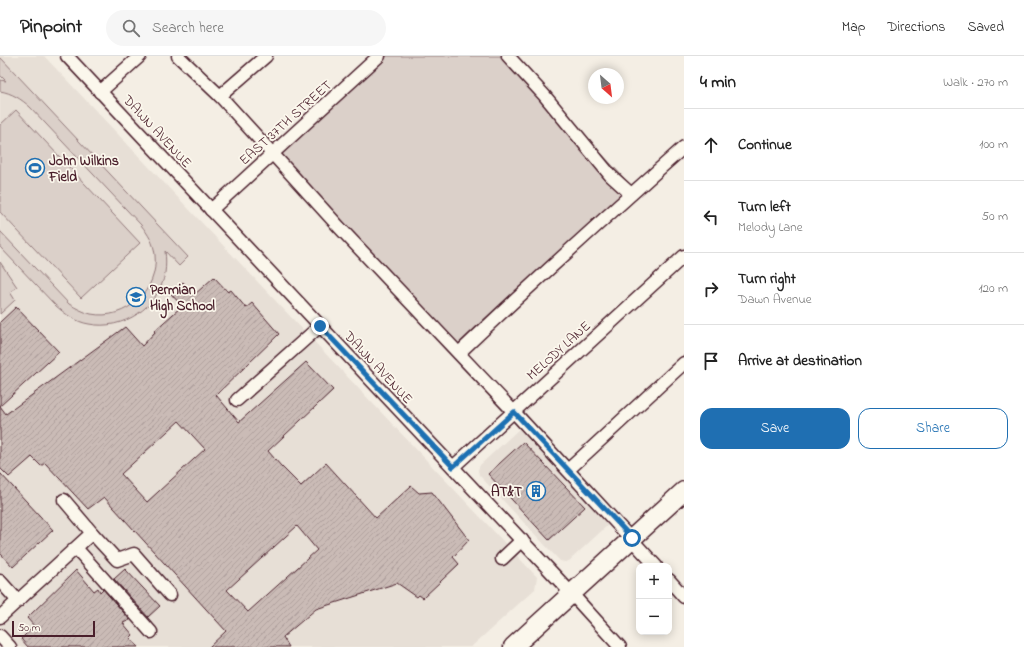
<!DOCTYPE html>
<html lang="en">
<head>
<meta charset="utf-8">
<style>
  body { margin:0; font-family:"Indie Flower",sans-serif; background:#f6f6f6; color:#222 }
  .controls { position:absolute; right:12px; bottom:12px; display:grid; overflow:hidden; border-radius:8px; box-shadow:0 2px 10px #0003 }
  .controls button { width:36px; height:36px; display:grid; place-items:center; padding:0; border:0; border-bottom:1px solid #e0e0e0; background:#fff; color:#222; font:20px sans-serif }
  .compass { position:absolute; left:588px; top:12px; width:36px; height:36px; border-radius:50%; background:#fff; box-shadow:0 2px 10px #0003; rotate:152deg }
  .scale { position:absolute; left:12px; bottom:10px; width:83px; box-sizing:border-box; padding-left:4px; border:2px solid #4a1f2b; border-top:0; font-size:11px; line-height:14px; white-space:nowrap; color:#4a1f2b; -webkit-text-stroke:3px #fbf7ec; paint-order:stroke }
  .stop { position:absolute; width:12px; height:12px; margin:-9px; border:3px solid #1f6fb2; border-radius:50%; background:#fff }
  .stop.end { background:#1f6fb2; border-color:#fff; box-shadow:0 1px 4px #0008 }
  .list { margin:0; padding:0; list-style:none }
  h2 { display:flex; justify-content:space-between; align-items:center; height:52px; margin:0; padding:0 16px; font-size:17px }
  h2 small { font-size:13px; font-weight:400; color:#767676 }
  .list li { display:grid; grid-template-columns:26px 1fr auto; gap:12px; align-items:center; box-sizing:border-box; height:72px; padding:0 16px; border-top:1px solid #e0e0e0 }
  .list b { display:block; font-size:15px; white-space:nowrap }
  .list p { margin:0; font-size:13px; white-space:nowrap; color:#767676 }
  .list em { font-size:13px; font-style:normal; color:#767676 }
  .actions { display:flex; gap:8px; padding:12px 16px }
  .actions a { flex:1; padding:9px 0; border:1px solid #1f6fb2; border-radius:12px; text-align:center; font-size:14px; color:#1f6fb2 }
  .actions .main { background:#1f6fb2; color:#fff }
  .icon { flex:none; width:22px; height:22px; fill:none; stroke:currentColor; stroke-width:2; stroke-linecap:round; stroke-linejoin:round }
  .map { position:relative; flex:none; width:684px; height:591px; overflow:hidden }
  header { display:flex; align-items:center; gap:24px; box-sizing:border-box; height:56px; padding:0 20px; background:#fff; border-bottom:1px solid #e0e0e0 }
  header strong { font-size:19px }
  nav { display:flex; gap:22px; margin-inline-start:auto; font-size:14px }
  .search { width:280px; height:36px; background:#f6f6f6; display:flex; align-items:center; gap:10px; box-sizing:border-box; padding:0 14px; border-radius:22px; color:#767676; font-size:15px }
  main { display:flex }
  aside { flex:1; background:#fff }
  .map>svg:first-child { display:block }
  .built { fill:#e7dfd6 }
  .grass { fill:#dbd0c9; stroke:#92787a }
  .building { fill:url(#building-hatch); stroke:#4a1f2b; fill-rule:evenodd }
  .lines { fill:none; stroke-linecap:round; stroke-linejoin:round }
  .minor-casing { stroke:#4a1f2b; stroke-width:15 }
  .highway-casing { stroke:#4a1f2b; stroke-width:21 }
  .minor { stroke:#fbf7ec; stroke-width:12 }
  .highway { stroke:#fbf7ec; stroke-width:18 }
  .route { stroke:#1f6fb2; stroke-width:5 }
  .labels { text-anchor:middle; stroke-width:3.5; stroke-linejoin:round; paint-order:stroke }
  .street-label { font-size:14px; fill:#4a1f2b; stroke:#fbf7ec }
  .poi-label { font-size:14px; font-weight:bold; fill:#4a1f2b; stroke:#fbf7ec; text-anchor:start }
</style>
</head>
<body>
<header>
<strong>Pinpoint</strong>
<div class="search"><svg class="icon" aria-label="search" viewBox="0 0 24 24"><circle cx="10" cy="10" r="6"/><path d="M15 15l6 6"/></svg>Search here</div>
<nav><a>Map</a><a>Directions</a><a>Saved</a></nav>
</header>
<main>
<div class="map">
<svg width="684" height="591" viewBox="0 0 684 591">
  <defs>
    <pattern id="building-hatch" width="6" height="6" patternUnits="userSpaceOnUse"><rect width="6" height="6" fill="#cabbb6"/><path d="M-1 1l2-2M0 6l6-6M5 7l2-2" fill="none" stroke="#afa09d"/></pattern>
  </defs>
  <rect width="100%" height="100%" fill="#f4eee4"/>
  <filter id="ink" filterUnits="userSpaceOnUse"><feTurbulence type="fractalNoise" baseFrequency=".025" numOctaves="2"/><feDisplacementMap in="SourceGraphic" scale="8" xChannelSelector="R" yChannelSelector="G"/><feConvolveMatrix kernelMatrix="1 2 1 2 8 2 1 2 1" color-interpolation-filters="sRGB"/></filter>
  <g filter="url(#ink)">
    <!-- built -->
    <g class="built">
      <path d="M0,0H44L537,521L535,533L471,591H0Z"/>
      <path d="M519,373L610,467L569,505L565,506L560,505L479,419L478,414L480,409Z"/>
    </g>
    <!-- grass -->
    <g class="grass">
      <path d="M379,0H511L636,135L456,300L269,101Z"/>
      <path d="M1,2L188,201L179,210L165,195C166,202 166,210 165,217C159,251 123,275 89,268C76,266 65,258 55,249L0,191V175L69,248C76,252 83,256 91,258C126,265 159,234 155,199C154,187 148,178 141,169L30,51C21,43 12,37 0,35V24L6,25L0,19V3Z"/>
      <path d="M16,54L140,187L81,242L0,156V69Z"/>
      <path d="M0,206L17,231L10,236L15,244L0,258Z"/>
    </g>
    <!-- building -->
    <g class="building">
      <path d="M214,221L228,236L231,234L246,252L252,247L279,278L216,339L239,366L306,306L333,334L268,395L281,410L301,430L326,407L376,462L411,430L419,437L432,436L469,484L453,501L459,508L423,542L419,539L417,541L397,527L316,553L283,581L289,591H209L226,575L104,441L88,453L45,407L41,410L32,401L9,421L0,412V350L6,358L125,271L142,290L155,276L154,275L182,250L170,237L183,226L194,239ZM179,365L205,393L147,446L121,418ZM297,470L317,494L248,556L227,534Z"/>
      <path d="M16,251L59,296L0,350V266Z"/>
      <path d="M523,386L585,451L549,484L488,418Z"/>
      <path d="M0,417L53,474L13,511L0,497Z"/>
      <path d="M125,513L160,550L148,561L114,523Z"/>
      <path d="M76,514L94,535L98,532L100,536L103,533L130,564L123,567L133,579L130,582L138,591H28L21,583L34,570L27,562Z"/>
    </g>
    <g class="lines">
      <defs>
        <g id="minor">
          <path d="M67,0L571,537L620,591"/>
          <path d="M178,0L220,40L340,172L514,356L656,510"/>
          <path d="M508,0L544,39L610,119L631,138"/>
          <path d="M100,36L140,0"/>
          <path d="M220,40L266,0"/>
          <path d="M211,154L379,0"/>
          <path d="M459,297C532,227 608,159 684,91"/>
          <path d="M237,344L320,270"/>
          <path d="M453,411L684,200"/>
          <path d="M568,414L684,307"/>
          <path d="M64,444L92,477"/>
          <path d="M76,492L151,576"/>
          <path d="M502,503L522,484"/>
          <path d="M669,524L684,541"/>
          <path d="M0,525L18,545"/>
          <path d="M0,561L92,477L117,504L134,498L170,539"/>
          <path d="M0,580L10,591"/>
        </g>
        <path id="highway" d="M513,591L684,435"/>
      </defs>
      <!-- minor casing -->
      <use href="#minor" class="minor-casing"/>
      <!-- highway casing -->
      <use href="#highway" class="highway-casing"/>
      <!-- minor -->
      <use href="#minor" class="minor"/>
      <!-- highway -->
      <use href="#highway" class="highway"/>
    </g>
  </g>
  <g class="lines" filter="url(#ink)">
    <!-- route -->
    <path class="route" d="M320,270L453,411L514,356L632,482"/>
  </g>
  <!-- icons -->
  <defs>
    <symbol id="stadium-ring" viewBox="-11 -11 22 22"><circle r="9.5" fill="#fbf7ec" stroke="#1f6fb2" stroke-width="1.5"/><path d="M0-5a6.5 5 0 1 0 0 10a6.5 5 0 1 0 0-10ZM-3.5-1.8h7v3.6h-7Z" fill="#1f6fb2"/></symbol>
    <symbol id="school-ring" viewBox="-11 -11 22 22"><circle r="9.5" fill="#fbf7ec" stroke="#1f6fb2" stroke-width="1.5"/><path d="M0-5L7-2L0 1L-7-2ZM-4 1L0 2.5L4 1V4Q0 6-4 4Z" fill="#1f6fb2"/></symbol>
    <symbol id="building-ring" viewBox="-11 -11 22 22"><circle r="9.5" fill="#fbf7ec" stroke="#1f6fb2" stroke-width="1.5"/><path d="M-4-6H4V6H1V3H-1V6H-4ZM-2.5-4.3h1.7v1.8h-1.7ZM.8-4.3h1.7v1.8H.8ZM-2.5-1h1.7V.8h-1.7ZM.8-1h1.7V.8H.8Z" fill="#1f6fb2"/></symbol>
  </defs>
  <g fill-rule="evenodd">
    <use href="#stadium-ring" x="24" y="101" width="22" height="22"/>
    <use href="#school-ring" x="125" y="230" width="22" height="22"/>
    <use href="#building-ring" x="525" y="424" width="22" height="22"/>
  </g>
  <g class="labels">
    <!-- street labels -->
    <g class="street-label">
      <text transform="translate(285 66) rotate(-42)" y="5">EAST 37TH STREET</text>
      <text transform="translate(158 75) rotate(47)" y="5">DAWN AVENUE</text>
      <text transform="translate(558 294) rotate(-42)" y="5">MELODY LANE</text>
      <text transform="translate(379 311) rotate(47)" y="5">DAWN AVENUE</text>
    </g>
    <!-- poi labels -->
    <g class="poi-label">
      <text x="49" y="109">John Wilkins<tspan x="49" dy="16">Field</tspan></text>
      <text x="150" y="238">Permian<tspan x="150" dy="16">High School</tspan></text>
      <text x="522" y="440" text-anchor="end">AT&amp;T</text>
    </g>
  </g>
</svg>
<div class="controls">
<button>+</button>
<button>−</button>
</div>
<svg class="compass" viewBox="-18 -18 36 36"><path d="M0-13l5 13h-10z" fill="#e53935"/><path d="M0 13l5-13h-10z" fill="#767676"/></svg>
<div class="scale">50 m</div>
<div class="stop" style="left:632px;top:482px"></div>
<div class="stop end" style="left:320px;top:270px"></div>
</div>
<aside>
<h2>4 min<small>Walk · 270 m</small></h2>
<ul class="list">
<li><svg class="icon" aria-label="ahead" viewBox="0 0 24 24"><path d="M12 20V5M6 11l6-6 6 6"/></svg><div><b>Continue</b></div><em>100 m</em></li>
<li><svg class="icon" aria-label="left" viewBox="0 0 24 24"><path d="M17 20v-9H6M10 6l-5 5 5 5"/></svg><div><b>Turn left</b><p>Melody Lane</p></div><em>50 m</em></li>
<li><svg class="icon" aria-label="right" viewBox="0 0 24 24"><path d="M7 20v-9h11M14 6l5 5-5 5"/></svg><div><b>Turn right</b><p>Dawn Avenue</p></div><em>120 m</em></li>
<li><svg class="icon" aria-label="arrive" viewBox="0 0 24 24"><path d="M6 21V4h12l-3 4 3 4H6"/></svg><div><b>Arrive at destination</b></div></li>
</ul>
<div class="actions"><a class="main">Save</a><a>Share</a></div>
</aside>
</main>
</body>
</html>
